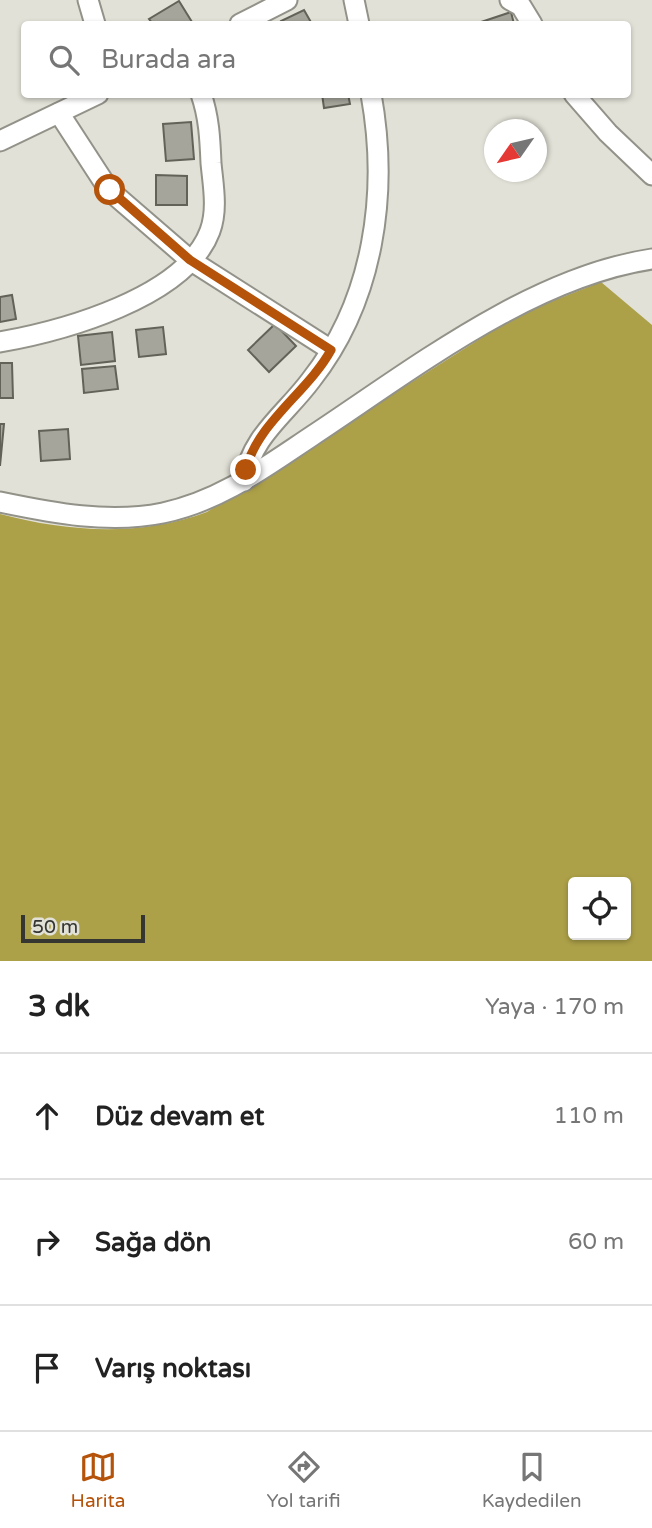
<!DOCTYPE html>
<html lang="tr">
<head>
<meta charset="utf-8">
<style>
  body { margin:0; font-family:"Varela Round",sans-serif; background:#f2f2f2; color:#222 }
  .controls { position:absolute; right:21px; bottom:21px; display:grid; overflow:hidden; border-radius:7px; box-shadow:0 2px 5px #0004 }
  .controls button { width:63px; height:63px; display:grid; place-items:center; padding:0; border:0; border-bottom:2px solid #e0e0e0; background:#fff; color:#222; font:35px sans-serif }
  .compass { position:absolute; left:484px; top:119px; width:63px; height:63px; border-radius:50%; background:#fff; box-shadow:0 2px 5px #0004; rotate:236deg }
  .scale { position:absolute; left:21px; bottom:18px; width:124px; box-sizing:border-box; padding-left:7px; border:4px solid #353531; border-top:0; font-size:19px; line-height:24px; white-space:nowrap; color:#353531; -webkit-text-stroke:5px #e2e1d7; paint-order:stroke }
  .stop { position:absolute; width:21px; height:21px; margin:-16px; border:5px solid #b45309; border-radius:50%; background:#fff }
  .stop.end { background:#b45309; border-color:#fff; box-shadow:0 2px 7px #0008 }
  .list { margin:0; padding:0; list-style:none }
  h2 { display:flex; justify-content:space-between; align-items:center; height:91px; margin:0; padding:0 28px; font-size:30px }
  h2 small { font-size:23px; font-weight:400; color:#767676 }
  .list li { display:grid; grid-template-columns:46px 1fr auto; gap:21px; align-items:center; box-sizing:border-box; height:126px; padding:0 28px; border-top:2px solid #e0e0e0 }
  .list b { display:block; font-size:26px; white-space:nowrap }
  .list em { font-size:23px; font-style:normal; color:#767676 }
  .icon { flex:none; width:38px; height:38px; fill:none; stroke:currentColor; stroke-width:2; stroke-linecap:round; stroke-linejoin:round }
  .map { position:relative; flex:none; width:652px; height:961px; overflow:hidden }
  .search { position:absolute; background:#fff; box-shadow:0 2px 5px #0004; left:21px; right:21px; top:21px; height:77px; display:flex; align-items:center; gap:18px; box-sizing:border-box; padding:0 24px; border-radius:7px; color:#767676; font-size:26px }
  .sheet { height:469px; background:#fff }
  nav { display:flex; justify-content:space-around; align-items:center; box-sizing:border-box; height:98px; border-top:2px solid #e0e0e0; background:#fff; font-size:19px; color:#767676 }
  nav a { display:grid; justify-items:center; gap:4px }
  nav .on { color:#b45309 }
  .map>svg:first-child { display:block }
  .forest { fill:#aca048; fill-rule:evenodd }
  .building { fill:#a6a59b; stroke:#636259; stroke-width:2 }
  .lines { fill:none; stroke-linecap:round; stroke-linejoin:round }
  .minor-casing { stroke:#939289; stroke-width:23 }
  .minor { stroke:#fff; stroke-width:19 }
  .route { stroke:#b45309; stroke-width:9 }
</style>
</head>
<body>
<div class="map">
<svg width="652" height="961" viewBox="0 0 652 961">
  <rect width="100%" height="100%" fill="#e2e1d7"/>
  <!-- forest -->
  <path class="forest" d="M601,282L652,325V961H0V514C68,532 140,537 207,512L497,328L550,302ZM573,882H626V935H573Z"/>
  <!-- building -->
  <g class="building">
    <path d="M179,1L192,22L187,24H153L149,19Z"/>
    <path d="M304,10L312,24H282L281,21Z"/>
    <path d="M511,12L514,24H481V22Z"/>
    <path d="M322,94H348L350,104L324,108Z"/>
    <path d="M191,122L194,159L166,161L163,124Z"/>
    <path d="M156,175L187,176V205H156Z"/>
    <path d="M12,295L16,319L0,322V297Z"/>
    <path d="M275,324L296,346L269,372L248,350Z"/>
    <path d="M163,327L166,354L139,357L136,330Z"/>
    <path d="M112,332L115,361L81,365L78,336Z"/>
    <path d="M0,363H12L13,398H0Z"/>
    <path d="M115,366L118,389L84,393L82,369Z"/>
    <path d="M0,424H4L0,466Z"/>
    <path d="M68,429L70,459L41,461L39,431Z"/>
  </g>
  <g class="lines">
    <defs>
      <g id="minor">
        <path d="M88,0L95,24"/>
        <path d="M354,0L359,24"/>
        <path d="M510,0L521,6L532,24"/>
        <path d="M240,24L287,0"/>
        <path d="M574,94L608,133L652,175"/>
        <path d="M59,113L109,190L190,260L331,350"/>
        <path d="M0,141L98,94"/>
        <path d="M0,342C62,331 185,298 210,231C218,209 213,185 211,163C210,139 209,117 201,94"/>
        <path d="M244,481C251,436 285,415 311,380C374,300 389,193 371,94"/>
        <path d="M0,502C53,513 109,524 163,513C220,501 264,468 312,436C412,370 531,277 652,259"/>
      </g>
    </defs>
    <!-- minor casing -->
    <use href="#minor" class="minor-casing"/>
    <!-- minor -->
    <use href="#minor" class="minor"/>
  </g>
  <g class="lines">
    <!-- route -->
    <path class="route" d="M110,190L190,260L331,350C308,392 256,424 246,470"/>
  </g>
</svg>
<div class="controls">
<button><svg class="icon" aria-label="locate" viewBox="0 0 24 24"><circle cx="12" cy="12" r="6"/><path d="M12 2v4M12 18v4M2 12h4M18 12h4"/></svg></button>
</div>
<svg class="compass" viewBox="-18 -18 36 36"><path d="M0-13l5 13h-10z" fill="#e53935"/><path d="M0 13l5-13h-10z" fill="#767676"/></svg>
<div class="scale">50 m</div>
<div class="stop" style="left:110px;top:190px"></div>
<div class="stop end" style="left:246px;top:470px"></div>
<div class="search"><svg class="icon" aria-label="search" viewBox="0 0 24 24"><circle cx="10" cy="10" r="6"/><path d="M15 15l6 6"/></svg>Burada ara</div>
</div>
<section class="sheet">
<h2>3 dk<small>Yaya · 170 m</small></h2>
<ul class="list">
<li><svg class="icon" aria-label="ahead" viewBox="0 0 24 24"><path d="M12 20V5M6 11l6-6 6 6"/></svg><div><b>Düz devam et</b></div><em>110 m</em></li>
<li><svg class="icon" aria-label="right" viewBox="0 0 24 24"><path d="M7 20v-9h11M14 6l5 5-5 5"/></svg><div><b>Sağa dön</b></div><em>60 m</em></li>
<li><svg class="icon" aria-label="arrive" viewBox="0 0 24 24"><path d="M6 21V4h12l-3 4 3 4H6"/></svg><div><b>Varış noktası</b></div></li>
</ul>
</section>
<nav>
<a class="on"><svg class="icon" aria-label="map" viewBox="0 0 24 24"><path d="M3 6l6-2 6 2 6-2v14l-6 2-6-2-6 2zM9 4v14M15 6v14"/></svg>Harita</a>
<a><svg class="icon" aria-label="directions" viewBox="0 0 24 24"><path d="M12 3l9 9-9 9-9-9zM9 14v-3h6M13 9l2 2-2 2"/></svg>Yol tarifi</a>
<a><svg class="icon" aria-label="saved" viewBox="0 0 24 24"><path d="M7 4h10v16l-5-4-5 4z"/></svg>Kaydedilen</a>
</nav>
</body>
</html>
